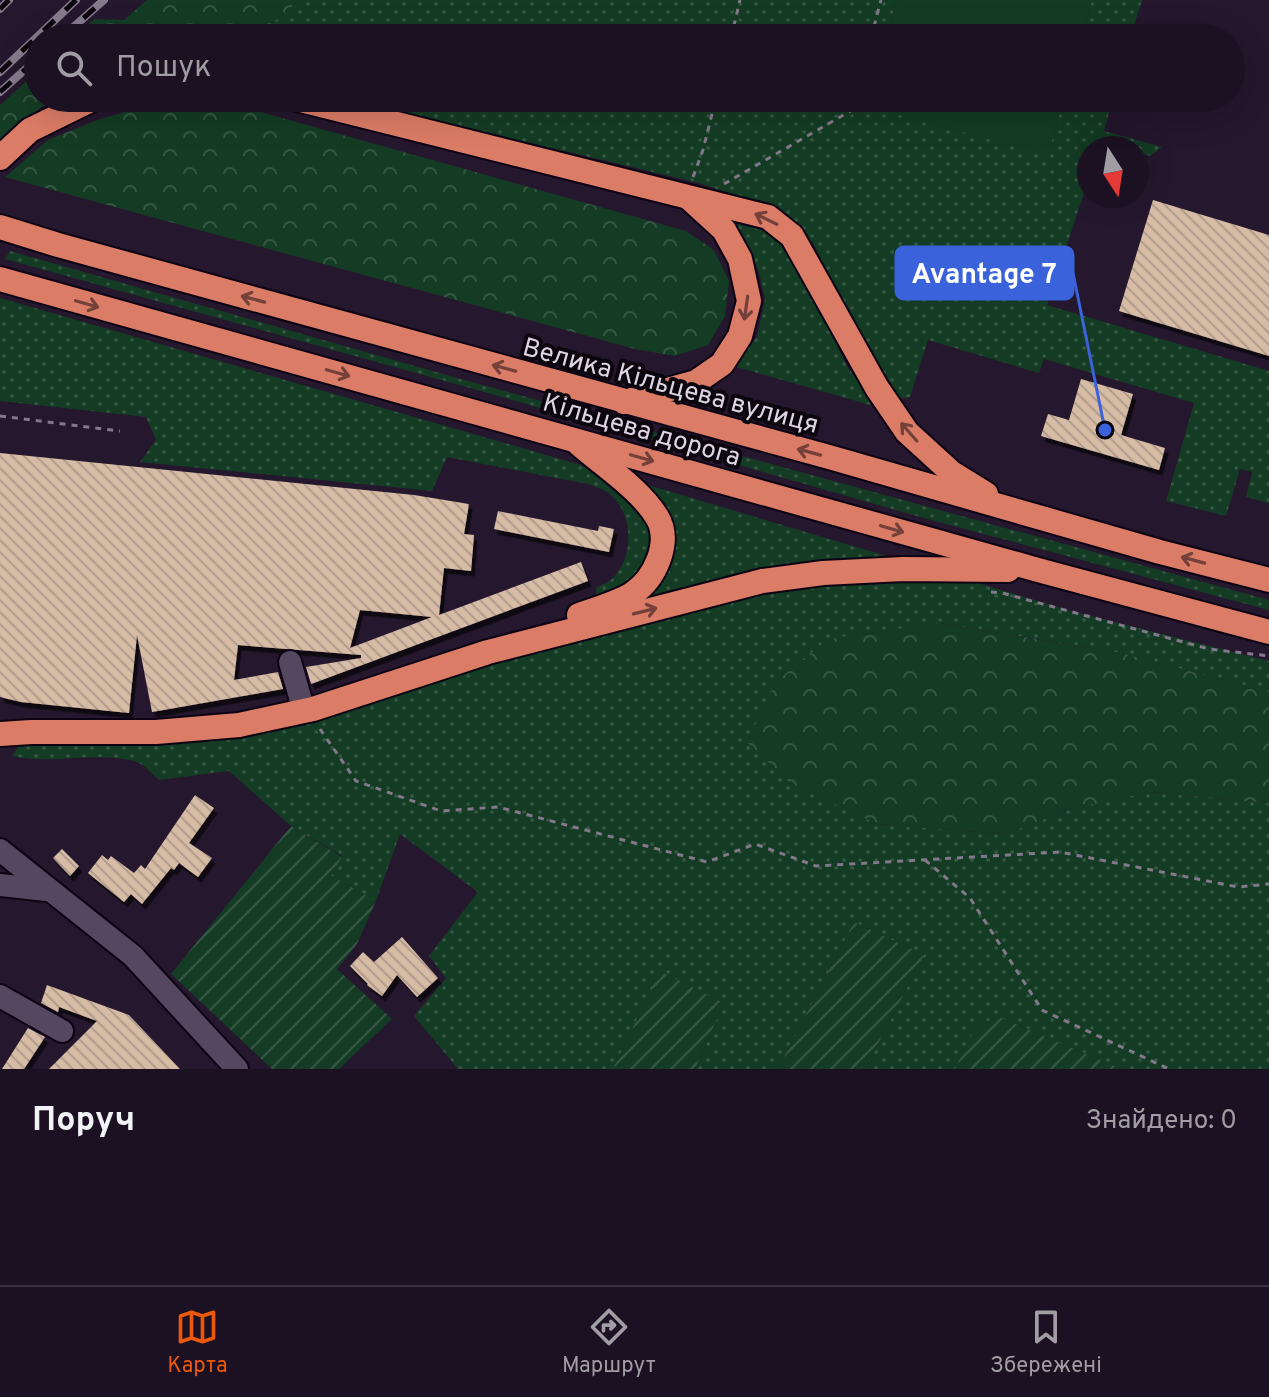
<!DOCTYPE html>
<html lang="uk">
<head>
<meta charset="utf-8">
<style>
  body { margin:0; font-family:Overpass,sans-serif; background:#251a2a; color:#f1f3f6 }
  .compass { position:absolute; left:1077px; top:136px; width:72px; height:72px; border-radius:50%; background:#1c1122; box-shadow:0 8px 32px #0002; rotate:168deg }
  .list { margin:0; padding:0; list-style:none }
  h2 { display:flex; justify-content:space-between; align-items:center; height:104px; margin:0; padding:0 32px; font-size:34px }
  h2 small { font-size:26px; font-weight:400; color:#a09da5 }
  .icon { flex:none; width:44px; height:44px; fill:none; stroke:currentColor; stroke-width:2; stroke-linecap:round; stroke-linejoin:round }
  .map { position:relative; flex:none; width:1269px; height:1069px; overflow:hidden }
  .search { position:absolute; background:#1c1122; box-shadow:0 8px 32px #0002; left:24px; right:24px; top:24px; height:88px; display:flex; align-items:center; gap:20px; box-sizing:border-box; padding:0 28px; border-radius:44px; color:#a09da5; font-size:30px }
  .sheet { height:216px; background:#1c1122 }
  nav { display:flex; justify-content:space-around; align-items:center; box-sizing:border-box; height:112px; border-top:2px solid #3a3140; background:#1c1122; font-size:22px; color:#a09da5 }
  nav a { display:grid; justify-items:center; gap:4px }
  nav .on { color:#ea580c }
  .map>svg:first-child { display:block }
  .grass { fill:url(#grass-dots) }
  .forest { fill:url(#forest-crowns) }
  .park { fill:#143c24 }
  .garden { fill:url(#garden-furrows) }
  .building { fill:url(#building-back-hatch); fill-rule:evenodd; filter:url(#shadow) }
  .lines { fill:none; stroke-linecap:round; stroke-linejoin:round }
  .minor-casing { stroke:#0e0314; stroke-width:26 }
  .highway-casing { stroke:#0e0314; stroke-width:28 }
  .path { stroke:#84788b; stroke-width:3; stroke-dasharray:6 6; stroke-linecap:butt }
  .minor { stroke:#564760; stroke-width:22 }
  .highway { stroke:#db7c66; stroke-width:24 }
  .rail-casing { stroke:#867a8d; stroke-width:8 }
  .rail { stroke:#0b060e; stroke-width:5; stroke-dasharray:15; stroke-linecap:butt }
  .oneway { stroke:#73413a }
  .labels { text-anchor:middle; stroke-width:8; stroke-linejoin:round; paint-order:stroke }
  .street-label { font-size:26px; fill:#ded5e4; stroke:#0b060e }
  .leader { fill:none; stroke:#3a62da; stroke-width:3 }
  .callout-dot { fill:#3a62da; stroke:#0b060e; stroke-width:3 }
  .callout { fill:#3a62da; stroke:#3a62da; stroke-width:3 }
  .callout-label { font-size:28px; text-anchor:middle; font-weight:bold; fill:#fff }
</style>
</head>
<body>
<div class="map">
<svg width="1269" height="1069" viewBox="0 0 1269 1069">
  <defs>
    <pattern id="grass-dots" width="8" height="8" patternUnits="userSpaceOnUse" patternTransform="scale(2)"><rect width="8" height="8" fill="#143c24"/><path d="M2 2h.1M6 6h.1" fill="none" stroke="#365744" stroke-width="1.8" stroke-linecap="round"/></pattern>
    <pattern id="forest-crowns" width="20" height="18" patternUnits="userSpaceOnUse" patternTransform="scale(2)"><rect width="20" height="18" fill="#143c24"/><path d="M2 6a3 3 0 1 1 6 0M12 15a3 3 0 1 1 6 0" fill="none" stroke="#365744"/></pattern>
    <pattern id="garden-furrows" width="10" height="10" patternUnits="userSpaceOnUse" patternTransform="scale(2)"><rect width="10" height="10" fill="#143c24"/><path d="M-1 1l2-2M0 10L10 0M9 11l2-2" fill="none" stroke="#365744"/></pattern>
    <pattern id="building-back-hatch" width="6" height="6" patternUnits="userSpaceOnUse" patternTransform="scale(2)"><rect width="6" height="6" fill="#d7bca5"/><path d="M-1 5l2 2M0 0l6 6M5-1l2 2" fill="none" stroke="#b29d8d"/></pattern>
    <filter id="shadow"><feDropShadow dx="3.5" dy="5.5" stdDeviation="0" flood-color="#0009"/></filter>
  </defs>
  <rect width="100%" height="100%" fill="#25172d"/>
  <!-- grass -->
  <g class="grass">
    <path d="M300,0H897L886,38H254Z"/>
    <path d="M1092,0H1142L1130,38H1081Z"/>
    <path d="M343,98H869L867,105L1048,154L1064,98H1113L1104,131L1162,147L1150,156L1137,152V148H1123L1101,142L1098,148H1089V178L1047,305L1269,371V503L1246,497L1252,472L1240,469L1226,516L1166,501L1194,403L1044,359L1039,373L928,340L910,397L898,399L872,359L813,243L777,209L699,183Z"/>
    <path d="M729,221L768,231L792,257L848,368L881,408L733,366L757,337L765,299L759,272L745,239Z"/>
    <path d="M10,251L457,378L1269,600V610L920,517L481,391L5,259Z"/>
    <path d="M0,298L574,463L1075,612L1269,661V692L1121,653L940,623L828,639L790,783L877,824L1004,834L1076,807L1151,792L1269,803V1069H1122L999,1017L976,1027L955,1069H865L924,955L854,922L778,1069H695L724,1003L660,972L613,1069H458L414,1016L446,978L429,956L478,892L400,834L376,901L330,875L342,856L291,826L229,771L159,780C152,774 143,763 134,761C96,751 51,765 12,756L21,743L246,736L311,721L489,659L596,634V588C601,585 609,582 613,578C636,555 633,509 606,491C601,488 593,486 588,484L447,457L432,491L140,462L156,440L146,417L0,401Z"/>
  </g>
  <!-- forest -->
  <g class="forest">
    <path d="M147,0H300L254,38H74L94,19L124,20Z"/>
    <path d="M38,71V98H62L43,106L0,140V105Z"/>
    <path d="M191,102L257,111L686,231L714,250L729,281L725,316L708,345L675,356L635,349L5,177L48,140L97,120L153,104Z"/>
    <path d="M939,623L1121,653L1269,692V803L1151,792L1070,809L1004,834L877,824L790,783L747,742L776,682L828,639Z"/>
  </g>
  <!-- park -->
  <g class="park">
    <path d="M897,0H1092L1081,38H886Z"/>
    <path d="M869,98H1064L1048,155L866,106Z"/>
  </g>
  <!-- garden -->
  <g class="garden">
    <path d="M291,826L342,857L330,875L376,901L357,944L337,969L392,1019L339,1069H272L171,974Z"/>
    <path d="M854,922L924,955L865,1069H778Z"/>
    <path d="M660,971L724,1003L695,1069H613Z"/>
    <path d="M999,1017L1122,1069H955L976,1026Z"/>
  </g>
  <!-- building -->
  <g class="building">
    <path d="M1153,200L1269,235V356L1119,311Z"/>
    <path d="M1081,379L1133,394L1121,435L1165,448L1159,470L1041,436L1048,414L1069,420Z"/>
    <path d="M0,453L414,495L469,504L464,534L474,535L471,571L444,568L439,615L581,562L588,581L311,684L306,667L361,658V655L238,645L234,680L278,672L283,689L152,712L137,635L129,713L21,702L0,697ZM360,610L432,617L350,648Z"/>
    <path d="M498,511L598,531L599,526L614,529L609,552L494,529Z"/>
    <path d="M195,795L214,808L189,843L212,858L198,877L179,863L174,870L171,868L142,904L131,894L124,902L88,873L102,855L108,860L111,856L134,873L141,865L145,869Z"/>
    <path d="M62,849L79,866L70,876L53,858Z"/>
    <path d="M402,937L438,978L417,997L397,975L382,996L367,985L368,984L350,966L363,952L374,962Z"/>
    <path d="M47,985L129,1015L180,1069H49L97,1021L59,1007L58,1012L41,1003Z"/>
    <path d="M28,1028L45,1037L24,1069H2Z"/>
  </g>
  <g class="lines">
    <defs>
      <g id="minor">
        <path d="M290,662L304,711"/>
        <path d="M0,850L133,956L237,1069"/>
        <path d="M0,885L46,890"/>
        <path d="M0,996L62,1031"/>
      </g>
      <g id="highway">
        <path d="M293,98L768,217L792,236L877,388L907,432L952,473L986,494"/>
        <path d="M0,158L30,130L95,98"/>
        <path d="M0,227L58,245L829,457L1160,552L1269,580"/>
        <path d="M0,279L1038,570L1269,632"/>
        <path d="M624,402L696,382L722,364L740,336L749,301L740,259L724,230L689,198"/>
        <path d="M579,615C596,609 617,603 632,594C655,579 672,542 657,517C640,489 604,466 579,444"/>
        <path d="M0,734L31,732H156L239,725L313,709L488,652L762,581L823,573L903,569L1008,570"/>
      </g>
    </defs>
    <!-- minor casing -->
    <use href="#minor" class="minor-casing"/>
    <!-- highway casing -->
    <use href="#highway" class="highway-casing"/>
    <!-- path -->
    <g class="path">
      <path d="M731,38L740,0"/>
      <path d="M871,38L881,0"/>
      <path d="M693,177L703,150L716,98"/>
      <path d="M724,184L852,110L855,98"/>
      <path d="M0,416L120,431"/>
      <path d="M991,592L1002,593L1209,649L1269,656"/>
      <path d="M320,729L356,781L441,811L498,807L707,862L755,844L816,866L1060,852L1238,887L1269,884"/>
      <path d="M925,860L970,898L1042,1010L1169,1069"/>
    </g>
    <!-- minor -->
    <use href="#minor" class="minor"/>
    <!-- highway -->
    <use href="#highway" class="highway"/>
    <defs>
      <g id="rail">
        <path d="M0,9L9,0"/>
        <path d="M61,38L104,0"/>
        <path d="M0,72L76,0"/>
        <path d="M0,92L38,58"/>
      </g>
    </defs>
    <!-- rail casing -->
    <use href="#rail" class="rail-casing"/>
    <!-- rail -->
    <use href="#rail" class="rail"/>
  </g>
  <!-- one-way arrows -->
  <defs><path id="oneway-shaft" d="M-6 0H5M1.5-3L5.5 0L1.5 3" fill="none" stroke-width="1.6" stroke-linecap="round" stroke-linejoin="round" transform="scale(2)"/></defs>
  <g class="oneway">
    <use href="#oneway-shaft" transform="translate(766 219) rotate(-154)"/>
    <use href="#oneway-shaft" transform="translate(253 299) rotate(-165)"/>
    <use href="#oneway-shaft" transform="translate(87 304) rotate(16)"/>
    <use href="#oneway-shaft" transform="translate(746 308) rotate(98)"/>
    <use href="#oneway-shaft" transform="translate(504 368) rotate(-165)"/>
    <use href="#oneway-shaft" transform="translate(338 373) rotate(16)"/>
    <use href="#oneway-shaft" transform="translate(909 432) rotate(-131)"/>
    <use href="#oneway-shaft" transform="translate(809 452) rotate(-165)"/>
    <use href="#oneway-shaft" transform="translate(642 458) rotate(16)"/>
    <use href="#oneway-shaft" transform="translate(892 529) rotate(16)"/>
    <use href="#oneway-shaft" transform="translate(1193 560) rotate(-165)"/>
    <use href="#oneway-shaft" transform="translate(645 611) rotate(-14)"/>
  </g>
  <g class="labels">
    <!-- street labels -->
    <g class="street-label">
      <text transform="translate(671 385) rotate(15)" y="9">Велика Кільцева вулиця</text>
      <text transform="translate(642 429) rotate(16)" y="9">Кільцева дорога</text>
    </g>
  </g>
  <!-- callouts -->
  <path class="leader" d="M1105 430L1073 273"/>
  <circle class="callout-dot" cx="1105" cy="430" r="8"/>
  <rect class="callout" x="896" y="247" width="177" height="52" rx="8"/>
  <g class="callout-label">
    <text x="984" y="283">Avantage 7</text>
  </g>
</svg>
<svg class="compass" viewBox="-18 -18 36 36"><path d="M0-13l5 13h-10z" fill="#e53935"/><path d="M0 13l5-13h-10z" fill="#a09da5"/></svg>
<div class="search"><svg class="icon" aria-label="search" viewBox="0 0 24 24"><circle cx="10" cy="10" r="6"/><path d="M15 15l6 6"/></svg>Пошук</div>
</div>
<section class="sheet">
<h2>Поруч<small>Знайдено: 0</small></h2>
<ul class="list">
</ul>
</section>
<nav>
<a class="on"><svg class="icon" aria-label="map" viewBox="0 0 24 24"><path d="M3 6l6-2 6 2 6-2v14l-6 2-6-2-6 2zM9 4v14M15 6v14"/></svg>Карта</a>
<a><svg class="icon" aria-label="directions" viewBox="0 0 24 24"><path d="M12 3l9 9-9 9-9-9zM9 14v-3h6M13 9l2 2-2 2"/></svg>Маршрут</a>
<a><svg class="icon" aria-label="saved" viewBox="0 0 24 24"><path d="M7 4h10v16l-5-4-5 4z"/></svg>Збережені</a>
</nav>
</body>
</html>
